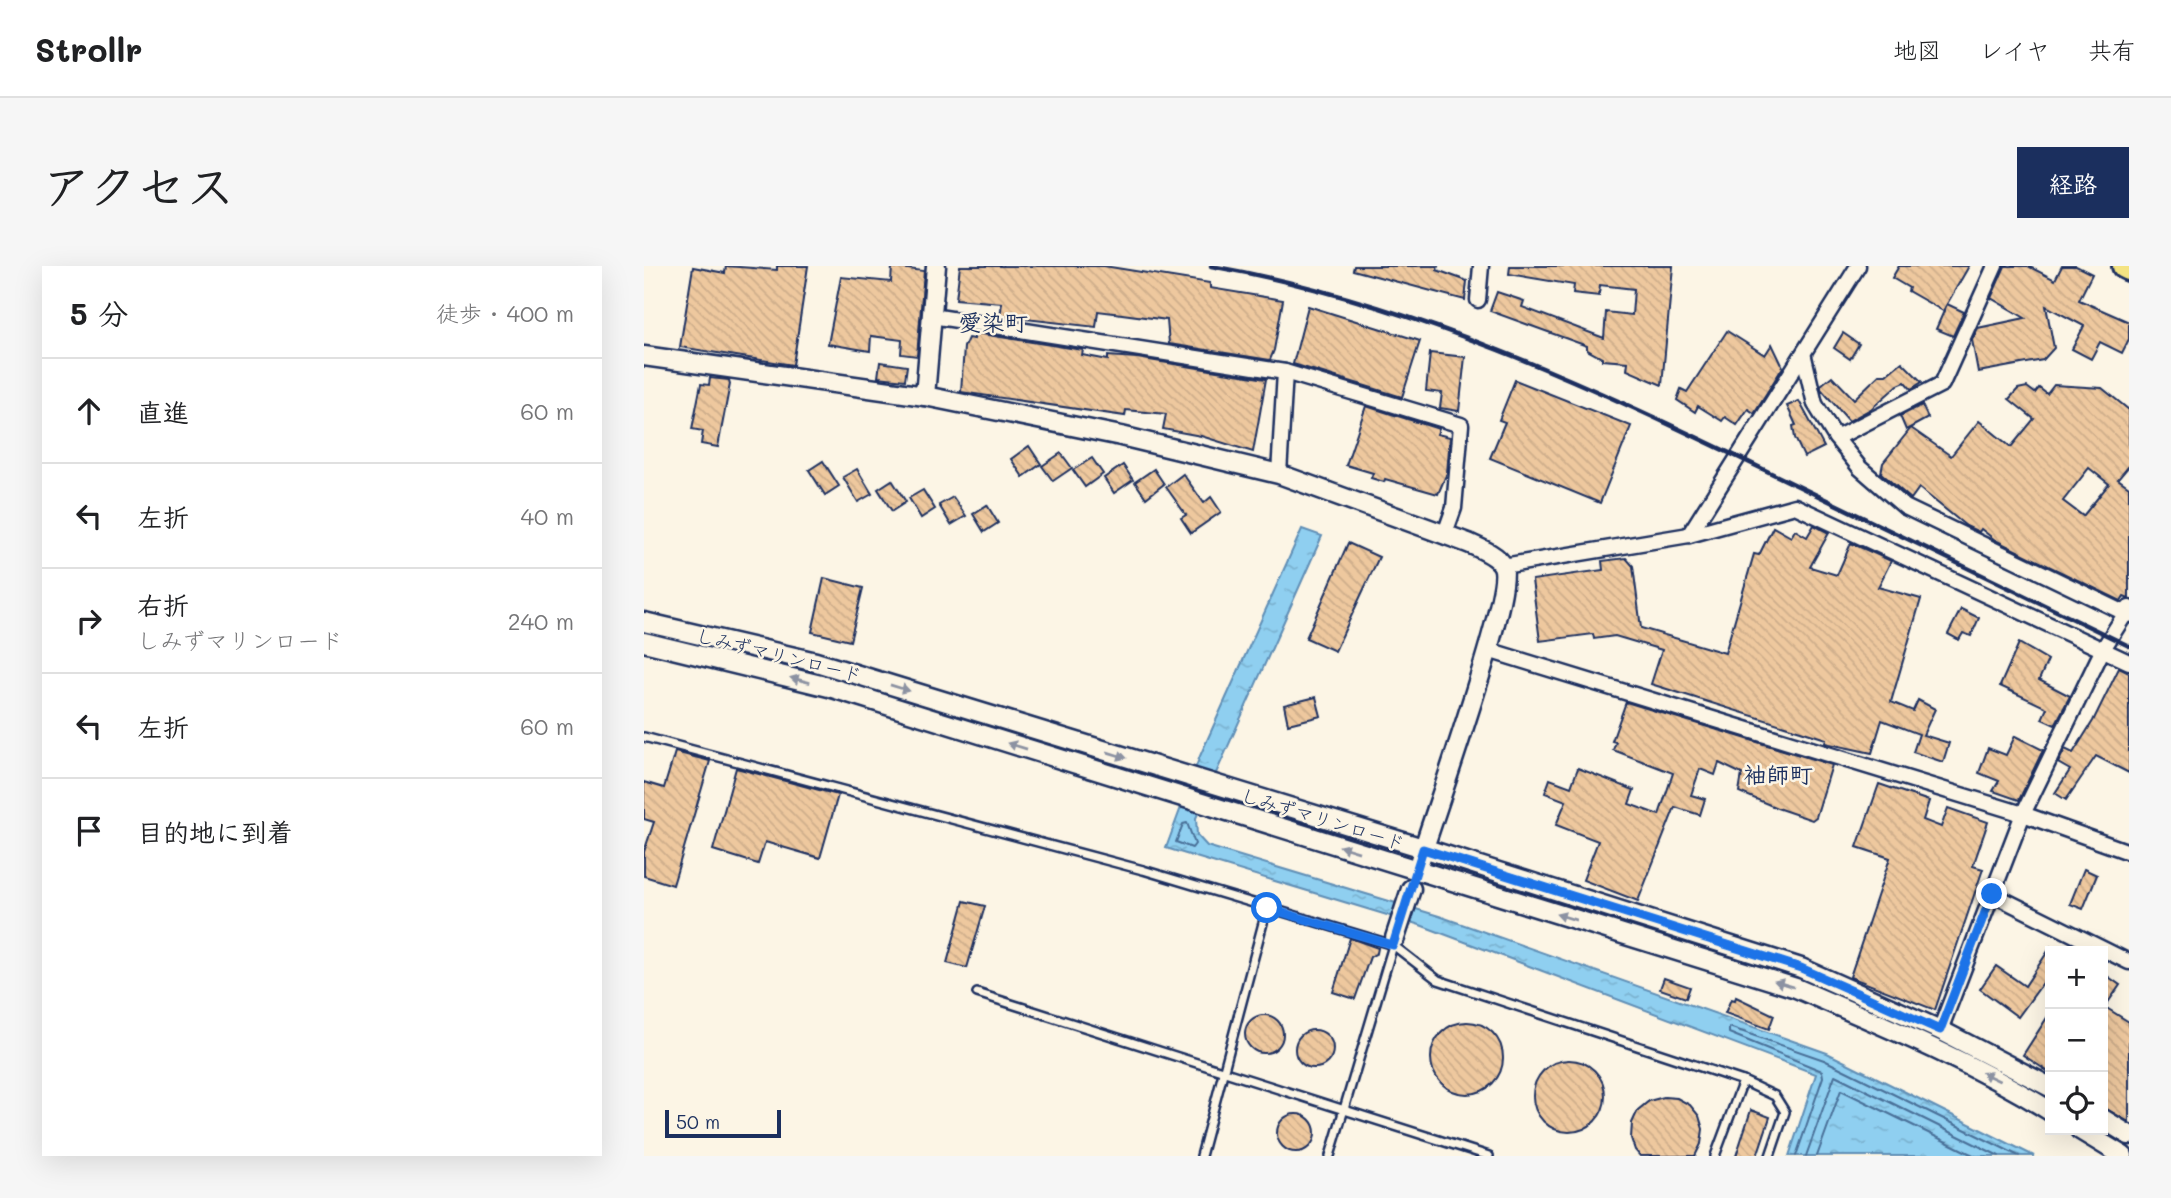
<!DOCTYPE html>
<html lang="ja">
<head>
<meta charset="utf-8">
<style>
  body { margin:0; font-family:Mali,"Klee One",sans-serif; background:#f6f6f6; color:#202124 }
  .controls { position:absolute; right:21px; bottom:21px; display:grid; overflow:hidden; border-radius:0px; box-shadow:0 7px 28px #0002 }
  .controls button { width:63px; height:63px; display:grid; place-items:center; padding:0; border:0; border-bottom:2px solid #e0e0e0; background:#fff; color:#202124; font:35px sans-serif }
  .scale { position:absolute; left:21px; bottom:18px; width:116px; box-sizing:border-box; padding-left:7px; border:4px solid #1b2f5e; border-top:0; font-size:19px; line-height:24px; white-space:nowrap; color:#1b2f5e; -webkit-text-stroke:5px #fcf5e5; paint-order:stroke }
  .stop { position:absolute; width:21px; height:21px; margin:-16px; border:5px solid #1a73e8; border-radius:50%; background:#fff }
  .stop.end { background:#1a73e8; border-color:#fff; box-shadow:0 2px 7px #0008 }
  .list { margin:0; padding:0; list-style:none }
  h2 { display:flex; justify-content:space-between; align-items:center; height:91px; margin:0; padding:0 28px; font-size:30px }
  h2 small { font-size:23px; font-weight:400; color:#757577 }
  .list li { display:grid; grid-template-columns:46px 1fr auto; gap:21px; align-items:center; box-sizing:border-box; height:105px; padding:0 28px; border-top:2px solid #e0e0e0 }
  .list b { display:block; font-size:26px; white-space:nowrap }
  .list p { margin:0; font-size:23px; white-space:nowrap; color:#757577 }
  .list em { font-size:23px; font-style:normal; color:#757577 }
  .icon { flex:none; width:38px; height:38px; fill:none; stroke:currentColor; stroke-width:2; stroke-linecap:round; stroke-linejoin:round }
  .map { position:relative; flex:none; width:1485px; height:890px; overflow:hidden; border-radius:0px }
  header { display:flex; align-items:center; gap:42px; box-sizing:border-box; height:98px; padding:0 35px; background:#fff; border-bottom:2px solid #e0e0e0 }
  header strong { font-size:33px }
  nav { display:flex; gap:38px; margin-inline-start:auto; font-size:24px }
  .intro { display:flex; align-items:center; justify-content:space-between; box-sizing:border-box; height:168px; padding:0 42px }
  h1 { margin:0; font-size:49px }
  .button { padding:18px 32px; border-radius:0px; background:#1b2f5e; color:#fff; font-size:24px; font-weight:700 }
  main { display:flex; gap:42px; padding:0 42px }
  aside { flex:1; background:#fff; border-radius:0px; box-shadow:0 7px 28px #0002 }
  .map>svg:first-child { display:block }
  .water { fill:url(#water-ripples); stroke:#618fb6; stroke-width:2 }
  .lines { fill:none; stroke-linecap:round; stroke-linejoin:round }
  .shore { stroke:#496f98; stroke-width:2 }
  .building { fill:url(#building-back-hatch); stroke:#1b2f5e; stroke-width:2; fill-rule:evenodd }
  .service-casing { stroke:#1b2f5e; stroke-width:12 }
  .minor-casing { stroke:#1b2f5e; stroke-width:19 }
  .tertiary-casing { stroke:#1b2f5e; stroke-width:23 }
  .trunk-casing { stroke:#1b2f5e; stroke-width:30 }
  .service { stroke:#fcf5e5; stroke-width:7 }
  .minor { stroke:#fcf5e5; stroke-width:14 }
  .tertiary { stroke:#fcf5e5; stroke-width:18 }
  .trunk { stroke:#f4e382; stroke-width:24 }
  .rail { stroke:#1b2f5e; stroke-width:4.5 }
  .oneway { fill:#8c92a2 }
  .route { stroke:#1a73e8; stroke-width:9 }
  .labels { text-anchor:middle; stroke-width:5; stroke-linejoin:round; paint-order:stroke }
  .street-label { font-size:19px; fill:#1b2f5e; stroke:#fcf5e5 }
  .quarter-label { font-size:23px; font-weight:bold; fill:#1b2f5e; stroke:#fcf5e5 }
</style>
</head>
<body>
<header>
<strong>Strollr</strong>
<nav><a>地図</a><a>レイヤ</a><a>共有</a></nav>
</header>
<div class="intro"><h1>アクセス</h1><a class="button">経路</a></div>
<main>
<aside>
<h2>5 分<small>徒歩 · 400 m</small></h2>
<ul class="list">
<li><svg class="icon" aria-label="ahead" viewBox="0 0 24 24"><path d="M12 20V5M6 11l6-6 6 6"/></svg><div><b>直進</b></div><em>60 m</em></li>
<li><svg class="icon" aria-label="left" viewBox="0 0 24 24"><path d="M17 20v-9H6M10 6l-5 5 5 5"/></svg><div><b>左折</b></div><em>40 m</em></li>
<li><svg class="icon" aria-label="right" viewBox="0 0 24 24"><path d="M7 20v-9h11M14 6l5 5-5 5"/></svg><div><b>右折</b><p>しみずマリンロード</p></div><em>240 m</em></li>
<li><svg class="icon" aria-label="left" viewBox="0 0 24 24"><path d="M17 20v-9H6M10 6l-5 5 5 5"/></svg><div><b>左折</b></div><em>60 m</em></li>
<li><svg class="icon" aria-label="arrive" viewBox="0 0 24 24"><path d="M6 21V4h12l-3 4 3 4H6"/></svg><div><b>目的地に到着</b></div></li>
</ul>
</aside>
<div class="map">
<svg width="1485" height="890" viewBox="0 0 1485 890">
  <defs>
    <pattern id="water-ripples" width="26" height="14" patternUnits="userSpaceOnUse" patternTransform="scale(1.75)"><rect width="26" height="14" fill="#8fcff0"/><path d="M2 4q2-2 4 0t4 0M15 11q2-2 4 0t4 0" fill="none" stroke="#7bb2d0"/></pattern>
    <pattern id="building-back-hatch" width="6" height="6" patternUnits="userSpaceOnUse" patternTransform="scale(1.75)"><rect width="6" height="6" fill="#eec89e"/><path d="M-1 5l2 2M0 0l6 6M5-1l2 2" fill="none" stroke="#ccac8a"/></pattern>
  </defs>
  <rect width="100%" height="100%" fill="#fcf5e5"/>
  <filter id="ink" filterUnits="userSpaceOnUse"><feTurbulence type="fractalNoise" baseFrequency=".0143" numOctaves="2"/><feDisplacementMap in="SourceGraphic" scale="14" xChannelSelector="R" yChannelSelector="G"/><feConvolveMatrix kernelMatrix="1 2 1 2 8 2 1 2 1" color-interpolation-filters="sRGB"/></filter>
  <g filter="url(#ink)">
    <!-- water -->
    <path class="water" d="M658,263L678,270L552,552L553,569L563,580L795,650L1183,787L1390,890H1145L1172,808L776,659L522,582L556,490Z"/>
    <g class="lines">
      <!-- shore -->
      <g class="shore">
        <path d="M543,557L551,578L548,582L532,576L539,558Z"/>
        <path d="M1152,890L1179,811L1178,805L1085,767V761L1180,794L1375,890"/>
        <path d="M1162,890L1191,809L1355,890"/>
        <path d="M1173,890L1197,824L1331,890"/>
      </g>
    </g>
    <!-- building -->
    <g class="building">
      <path d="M82,0L133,4V0H164L149,99L36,81L49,1L81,7Z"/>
      <path d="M316,0H460L566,17V22L639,34L630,84L626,94L525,78L523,54L478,48L454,45L452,61L356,50L358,37L312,33Z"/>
      <path d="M710,0H794L793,4L823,15L821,34L709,4Z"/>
      <path d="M866,0H1029L1018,119L983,104L984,96L958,94V92L943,84V80L846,45L853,26L880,35L878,41L960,72L962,46L988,49L990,23L956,19L955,30L929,27L930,19L865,8Z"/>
      <path d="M1255,0H1325L1299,45L1264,25L1265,22L1248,12Z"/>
      <path d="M1361,0H1384L1411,14L1418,0H1432L1448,8L1435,34L1485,56V73L1478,87L1456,76L1447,93L1428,83L1440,60L1402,40L1410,82L1399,94L1334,106L1328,74L1334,62L1381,52L1347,32Z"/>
      <path d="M248,1L280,5L273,90L257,88L258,74L227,70L226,85L184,78L197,11L247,16Z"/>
      <path d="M1303,38L1320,46L1309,70L1292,63Z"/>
      <path d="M664,40L776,75L758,131L649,98Z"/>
      <path d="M1083,65L1121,89L1128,78L1139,101L1110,147L1104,143L1093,159L1081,151L1078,155L1054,140L1051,146L1033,134L1037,123L1043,126Z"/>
      <path d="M331,67L439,84L438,89L464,94V90L493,92L622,113L609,186L557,170L519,163L522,148L482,144L481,150L317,126L320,81L324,72L330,73Z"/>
      <path d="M1199,67L1215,78L1206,93L1190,82Z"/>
      <path d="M786,87L821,91L815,145L796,142L798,127L782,125Z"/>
      <path d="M236,96L263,100L261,114L234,111Z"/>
      <path d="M1258,96L1278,116L1267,123L1261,116L1254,119L1227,143L1205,155L1177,123V119L1188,110L1210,133L1235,109H1242Z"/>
      <path d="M66,112L85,114L86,118L74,181L57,178L59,165L48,163L57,118L65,119Z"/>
      <path d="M871,114L987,160L956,237L846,192L861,156L855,154Z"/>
      <path d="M1410,119L1458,122L1485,144V200L1474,213L1485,221V332L1480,330L1477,335L1351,274L1337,263L1335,266L1322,260L1275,222L1267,233L1237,207L1239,197L1267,162L1307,190L1335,155L1367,181L1390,153L1365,133L1374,123L1383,121L1391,127L1395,122L1403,128ZM1445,202L1465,218L1439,250L1419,235Z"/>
      <path d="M1155,135L1180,181L1160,191L1151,172L1149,160L1152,159L1143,140Z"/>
      <path d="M1278,139L1284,152L1262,164L1256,150Z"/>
      <path d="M722,140L795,163L793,168L806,171L803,207L794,228L741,213L740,216L727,212L729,207L702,199Z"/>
      <path d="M385,180L397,198L379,211L367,193Z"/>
      <path d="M417,187L428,202L409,215L398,200Z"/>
      <path d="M448,192L459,208L441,221L429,204Z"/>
      <path d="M179,195L195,220L181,229L165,204Z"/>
      <path d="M479,199L489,214L470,227L460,212Z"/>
      <path d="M213,203L228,228L214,236L199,211Z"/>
      <path d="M510,203L520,218L502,232L491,216Z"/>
      <path d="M539,208L560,237L567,231L577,246L547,267L537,252L542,249L522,221Z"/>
      <path d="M248,214L262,236L248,245L234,223Z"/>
      <path d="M279,224L291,243L277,252L265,232Z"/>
      <path d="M309,231L322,250L307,259L295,239Z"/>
      <path d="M343,239L354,257L340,266L329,248Z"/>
      <path d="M1170,259L1185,267L1166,301L1193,309L1207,277L1247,295L1234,321L1277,333L1247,436L1269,445L1274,434L1291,443L1279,469L1305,477L1299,496L1269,486L1275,468L1238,454L1228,487L1181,477L1182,473L1007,418L1018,384L971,370L950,373L949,368L896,375L888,314L959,304L958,295L982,292L989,300L997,362L1081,387L1110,288L1115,289L1129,261L1147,271L1151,264L1163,271Z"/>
      <path d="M704,277L735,291L691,385L662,372Z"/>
      <path d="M180,312L219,322L206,375L168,366Z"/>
      <path d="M1317,343L1335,352L1327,370L1319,367L1315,374L1304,368Z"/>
      <path d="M1375,377L1404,394L1395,414L1426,430L1411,459L1398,453L1403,442L1356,420Z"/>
      <path d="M1475,402L1485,407V507L1452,490L1422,534L1411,527L1426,504L1414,497L1421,483L1429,487L1449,455Z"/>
      <path d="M672,431L677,450L644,458L640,439Z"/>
      <path d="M982,436L1188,499L1172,551L1168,554L1133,542L1095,526L1098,508L1075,497L1071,509L1056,503L1047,529L1061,533L1056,549L1031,541L994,635L939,614L954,575L912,559L922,535L901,527L906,513L927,521L934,502L990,524L985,538L1015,549L1029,507L969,484L972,476L968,475Z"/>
      <path d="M1371,470L1399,484L1375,534L1349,525L1355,515L1335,507L1344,482L1362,489Z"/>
      <path d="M31,486L66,495L29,619L0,610V586L10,556L0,553V516L20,522Z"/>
      <path d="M92,502L194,529L176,592L121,576L114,598L69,584Z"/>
      <path d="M1235,518L1285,535L1279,554L1297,561L1304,542L1344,556L1329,600L1339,603L1291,744L1206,711L1246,592L1213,581Z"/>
      <path d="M1440,603L1453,609L1439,643L1426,638Z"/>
      <path d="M320,635L341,640L323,702L303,697Z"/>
      <path d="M706,672L734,682L733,687L726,691L711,733L689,726Z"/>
      <path d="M1406,682V717L1401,714L1374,751L1336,723L1352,700L1381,720Z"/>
      <path d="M1459,707L1476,719L1461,741L1485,756V856L1459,841Z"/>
      <path d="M1020,712L1046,721L1042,732L1016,723Z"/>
      <path d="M1092,731L1130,749L1125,763L1081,747L1087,733L1091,734Z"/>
      <path d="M1406,747V807L1379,789Z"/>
      <circle cx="620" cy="768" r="19"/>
      <circle cx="823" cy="792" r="36"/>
      <circle cx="670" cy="783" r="19"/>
      <circle cx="925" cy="830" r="36"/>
      <path d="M1020,831L1033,832L1046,839L1055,850L1059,863L1057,878L1051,890H996L991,884L987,872L988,857L994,844L1005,835Z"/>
      <path d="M1107,844L1126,851L1113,890H1092Z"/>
      <circle cx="652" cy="867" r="19"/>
    </g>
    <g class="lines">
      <defs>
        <g id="service">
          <path d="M0,471L499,604L749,679L794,714L1099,815L1071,890"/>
          <path d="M333,727L845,890"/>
          <path d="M1099,815L1131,830L1141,846L1126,890"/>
          <path d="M557,890L623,642"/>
          <path d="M686,890L750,676"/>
        </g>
        <g id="minor">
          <path d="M834,34L837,0"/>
          <path d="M288,50L641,106L817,159L810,242L800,270"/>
          <path d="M1160,91L1171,138L1192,172L1216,202L1261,241L1485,349"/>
          <path d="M1192,172L1298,118L1351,0"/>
          <path d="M635,208L641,106"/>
          <path d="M1045,269L1214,0"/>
          <path d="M859,300L1045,269L1151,240L1485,396"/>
          <path d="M844,384L1379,548L1485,586"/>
          <path d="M1348,628L1485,696"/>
          <path d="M1296,764L1379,548L1459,383L1485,342"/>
        </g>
        <g id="tertiary">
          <path d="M0,90L281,130L477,170L635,208L824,277C835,282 854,289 859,300C870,326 789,551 776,594"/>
          <path d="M281,130L292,0"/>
          <path d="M0,356L172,396L779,582L1157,702L1296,764L1406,821"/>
          <path d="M0,376L185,421L1152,722C1238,759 1326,795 1406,845"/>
          <path d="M751,672L767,623"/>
          <path d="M1459,853L1485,869"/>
          <path d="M1436,864L1479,890"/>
        </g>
        <path id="trunk" d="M1481,0L1485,2"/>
      </defs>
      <!-- service casing -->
      <use href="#service" class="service-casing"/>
      <!-- minor casing -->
      <use href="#minor" class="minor-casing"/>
      <!-- tertiary casing -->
      <use href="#tertiary" class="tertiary-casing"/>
      <!-- trunk casing -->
      <use href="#trunk" class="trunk-casing"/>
      <!-- service -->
      <use href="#service" class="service"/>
      <!-- minor -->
      <use href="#minor" class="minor"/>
      <!-- tertiary -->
      <use href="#tertiary" class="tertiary"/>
      <!-- trunk -->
      <use href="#trunk" class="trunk"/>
      <!-- rail -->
      <path class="rail" d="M567,0C766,35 947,120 1127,207C1246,265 1366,322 1485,380"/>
    </g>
    <!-- one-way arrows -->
    <defs><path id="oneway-solid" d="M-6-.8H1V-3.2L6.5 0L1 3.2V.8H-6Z" transform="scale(1.75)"/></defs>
    <g class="oneway">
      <use href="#oneway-solid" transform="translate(156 414) rotate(-166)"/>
      <use href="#oneway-solid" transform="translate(256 422) rotate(17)"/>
      <use href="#oneway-solid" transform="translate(373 480) rotate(-163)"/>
      <use href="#oneway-solid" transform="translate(473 489) rotate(17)"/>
      <use href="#oneway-solid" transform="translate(705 583) rotate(-163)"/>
      <use href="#oneway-solid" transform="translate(922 651) rotate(-163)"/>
      <use href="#oneway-solid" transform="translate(1140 718) rotate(-163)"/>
      <use href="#oneway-solid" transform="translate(1347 811) rotate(-154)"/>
    </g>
  </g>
  <g class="lines" filter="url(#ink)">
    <!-- route -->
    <path class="route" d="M623,642L749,679L779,583L1157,702L1296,764L1348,628"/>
  </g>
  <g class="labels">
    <!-- street labels -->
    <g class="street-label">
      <text transform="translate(135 389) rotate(14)" y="7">しみずマリンロード</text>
      <text transform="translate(679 553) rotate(17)" y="7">しみずマリンロード</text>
    </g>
    <!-- quarter labels -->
    <g class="quarter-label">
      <text x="349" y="65">愛染町</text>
      <text x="1134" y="517">袖師町</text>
    </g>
  </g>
</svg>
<div class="controls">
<button>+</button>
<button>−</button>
<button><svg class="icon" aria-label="locate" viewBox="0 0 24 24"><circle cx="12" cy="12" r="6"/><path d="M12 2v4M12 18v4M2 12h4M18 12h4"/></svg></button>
</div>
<div class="scale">50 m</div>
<div class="stop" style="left:623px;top:642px"></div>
<div class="stop end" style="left:1348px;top:628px"></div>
</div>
</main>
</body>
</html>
